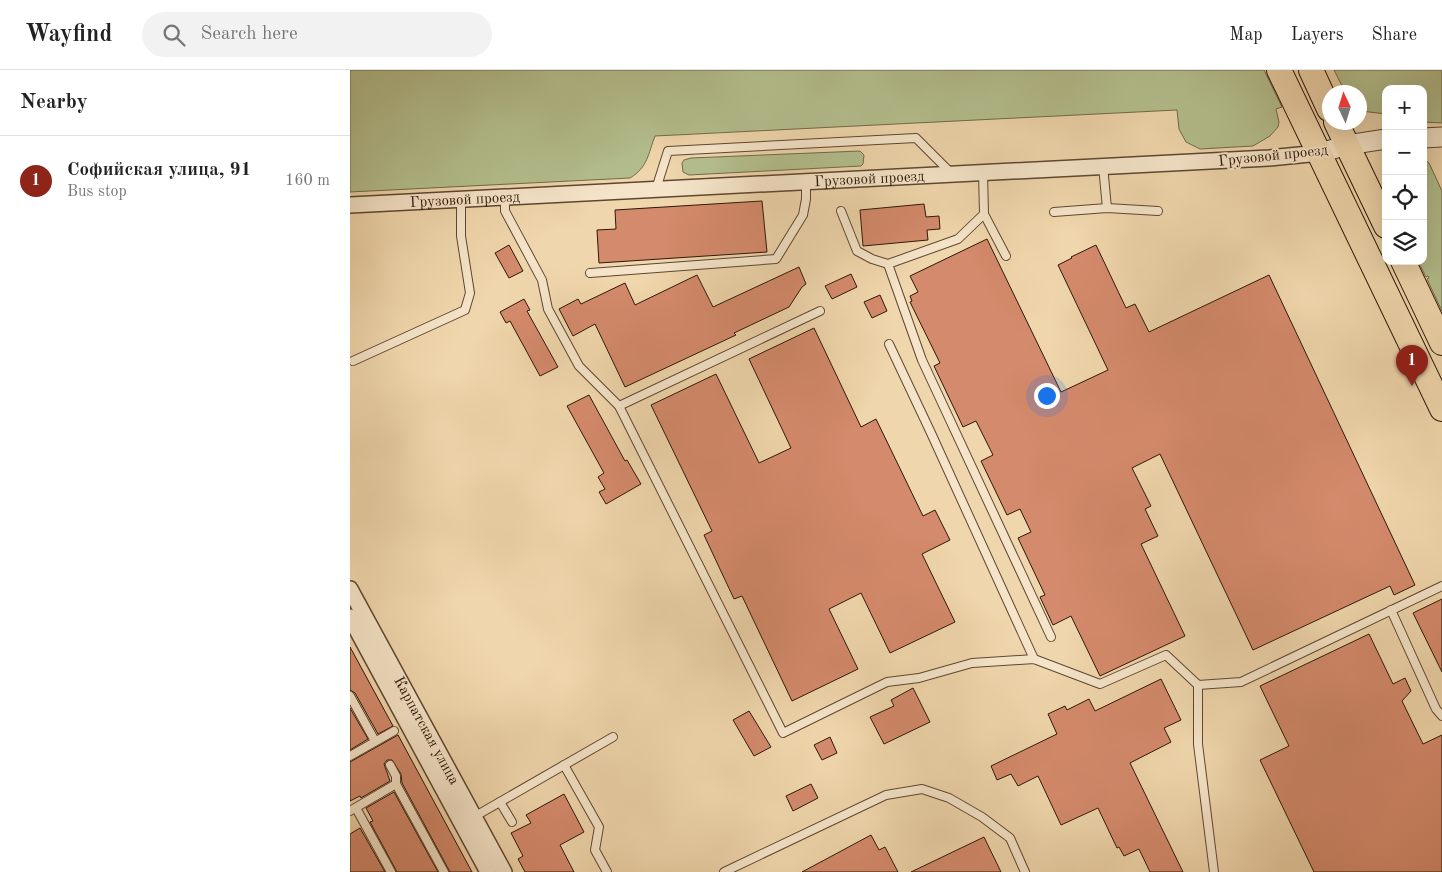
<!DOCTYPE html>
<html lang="en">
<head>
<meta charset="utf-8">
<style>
  body { margin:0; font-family:"Old Standard TT",serif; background:#f2f2f2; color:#222 }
  .controls { position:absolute; right:15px; top:15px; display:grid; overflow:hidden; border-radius:10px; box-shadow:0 5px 20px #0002 }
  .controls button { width:45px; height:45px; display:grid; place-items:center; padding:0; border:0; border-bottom:1px solid #e0e0e0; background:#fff; color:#222; font:25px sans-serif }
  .compass { position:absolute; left:972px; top:15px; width:45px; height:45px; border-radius:50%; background:#fff; box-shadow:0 5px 20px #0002; rotate:356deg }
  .you { position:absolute; left:696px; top:325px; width:18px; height:18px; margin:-12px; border:4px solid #fff; border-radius:50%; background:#1a73e8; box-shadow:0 0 0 8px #1a73e833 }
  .badge { display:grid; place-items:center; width:32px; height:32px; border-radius:50%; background:#8f2418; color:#fff; font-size:16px; font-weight:700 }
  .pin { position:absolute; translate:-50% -41px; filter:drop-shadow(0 1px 2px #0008) }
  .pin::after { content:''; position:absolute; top:26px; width:18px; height:15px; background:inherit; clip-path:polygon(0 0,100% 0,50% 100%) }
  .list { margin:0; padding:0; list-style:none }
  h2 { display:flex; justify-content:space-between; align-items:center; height:65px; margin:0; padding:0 20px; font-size:21px }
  h2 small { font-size:16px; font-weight:400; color:#767676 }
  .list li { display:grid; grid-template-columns:32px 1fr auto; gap:15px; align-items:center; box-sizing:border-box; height:90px; padding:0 20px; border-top:1px solid #e0e0e0 }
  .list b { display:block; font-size:19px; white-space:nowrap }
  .list p { margin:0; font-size:16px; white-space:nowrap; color:#767676 }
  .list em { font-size:16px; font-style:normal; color:#767676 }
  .icon { flex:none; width:28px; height:28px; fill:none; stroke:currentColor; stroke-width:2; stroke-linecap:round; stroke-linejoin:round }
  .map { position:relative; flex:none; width:1092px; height:802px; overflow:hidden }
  header { display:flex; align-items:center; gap:30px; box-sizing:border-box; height:70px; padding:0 25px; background:#fff; border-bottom:1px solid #e0e0e0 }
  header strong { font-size:24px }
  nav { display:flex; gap:28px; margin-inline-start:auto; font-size:18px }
  .search { width:350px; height:45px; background:#f2f2f2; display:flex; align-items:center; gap:12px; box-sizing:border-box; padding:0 18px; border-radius:28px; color:#767676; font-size:19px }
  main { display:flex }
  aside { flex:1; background:#fff }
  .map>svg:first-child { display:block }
  .green { fill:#b4bf8e; stroke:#706b4a }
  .building { fill:#d48a6c; stroke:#2d1707 }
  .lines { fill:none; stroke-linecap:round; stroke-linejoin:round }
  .service-casing { stroke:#5e4730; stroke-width:10 }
  .minor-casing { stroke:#5e4730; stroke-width:18 }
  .tertiary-casing { stroke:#5e4730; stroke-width:21 }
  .primary-casing { stroke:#2d1707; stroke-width:26 }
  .service { stroke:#f5e4c9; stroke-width:8 }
  .minor { stroke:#f5e4c9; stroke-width:15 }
  .tertiary { stroke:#f5e4c9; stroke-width:19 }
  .primary { stroke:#f0d6ac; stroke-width:24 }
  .labels { text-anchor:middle; stroke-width:4; stroke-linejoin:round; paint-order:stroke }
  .street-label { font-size:15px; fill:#2d1707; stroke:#f5e4c9 }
</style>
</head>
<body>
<header>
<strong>Wayfind</strong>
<div class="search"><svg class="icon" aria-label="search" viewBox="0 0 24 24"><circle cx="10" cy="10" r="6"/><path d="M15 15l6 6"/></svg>Search here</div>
<nav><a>Map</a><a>Layers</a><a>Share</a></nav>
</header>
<main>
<aside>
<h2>Nearby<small></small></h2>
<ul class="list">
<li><span class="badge">1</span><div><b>Софийская улица, 91</b><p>Bus stop</p></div><em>160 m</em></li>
</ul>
</aside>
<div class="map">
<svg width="1092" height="802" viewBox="0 0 1092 802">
  <rect width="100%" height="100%" fill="#f0d6ac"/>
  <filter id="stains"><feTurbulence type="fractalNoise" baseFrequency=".004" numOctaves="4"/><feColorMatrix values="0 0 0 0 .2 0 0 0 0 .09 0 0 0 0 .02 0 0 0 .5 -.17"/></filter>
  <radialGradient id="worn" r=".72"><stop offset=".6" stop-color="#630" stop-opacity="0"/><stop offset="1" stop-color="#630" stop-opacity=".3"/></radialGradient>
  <!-- green -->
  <g class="green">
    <path d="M0,0H914L932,37L926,39L929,52L928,57L920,66L903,76L850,79L836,72L829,59L827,40L305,66C298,84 298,97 280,108L0,122Z"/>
    <path d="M984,0H1092V53L1073,52V19H1036V44L1011,41L1010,40L1009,22H995Z"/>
    <path d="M510,81L514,85L513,94L511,96L339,105L333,102L332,93L334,90L341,88Z"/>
    <path d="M1073,88L1079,93L1092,121V241L1077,209L1079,208L1078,206L1076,207L1068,191H1073Z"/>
  </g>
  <!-- building -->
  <g class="building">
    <path d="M412,131L417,182L249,193L247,160L266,159L265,140Z"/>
    <path d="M574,134L576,147L589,146L590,159L577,160L578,170L513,176L510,140Z"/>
    <path d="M637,169L711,322L758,300L708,195L722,188L721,187L746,175L776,238L785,234L799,262L919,205L1065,515L1044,525L1040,516L903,580L810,384L782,398L801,436L795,439L808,466L791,474L835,566L750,606L721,546L703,555L690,527L695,525L668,468L681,462L670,439L657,445L631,391L643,385L626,351L613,357L584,296L590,293L560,232L562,231L560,226L568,222L560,206Z"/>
    <path d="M159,175L173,201L159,208L145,183Z"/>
    <path d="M449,197L456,214L452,217L439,237L384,263L386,265L275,317L245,254L223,266L209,239L228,229L231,234L275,213L285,235L347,205L363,237Z"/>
    <path d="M501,204L507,217L482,229L475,216Z"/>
    <path d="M530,225L537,241L522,248L514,232Z"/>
    <path d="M174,229L180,240L177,241L208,297L190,306L160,251L156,253L150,242Z"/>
    <path d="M464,258L511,357L526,349L573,446L585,440L600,470L572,484L605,552L540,583L511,523L479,539L508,599L442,631L392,526L384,529L354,465L362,461L301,335L366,304L409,393L441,378L399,289Z"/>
    <path d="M239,325L275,391L277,390L291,414L256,434L249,422L255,419L248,407L254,403L217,336Z"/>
    <path d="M1092,529V602L1063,543Z"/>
    <path d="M1019,564L1043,614L1055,608L1061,621L1052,631L1073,674L1092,665V802H964L910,690L939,676L910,616Z"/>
    <path d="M0,577L43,656L28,664L5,623L0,620Z"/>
    <path d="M811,609L831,650L814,658L821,672L780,693L833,802H800L789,779L774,786L769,777L767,778L748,738L711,755L688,706L668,716L661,704L647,710L641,696L707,664L698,644L715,636L717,640L739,629L745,641Z"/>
    <path d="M563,618L580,652L534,674L520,647L544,636L541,630Z"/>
    <path d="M0,638L18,669L0,680Z"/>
    <path d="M399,641L421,677L404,686L383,650Z"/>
    <path d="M48,665L122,802H100L52,713L51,704L42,690H37L34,694L40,711L11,728L10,726L0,731V692Z"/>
    <path d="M480,667L487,683L472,690L464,675Z"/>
    <path d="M461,714L468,728L443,741L436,726Z"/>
    <path d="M44,722L88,802H47L20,752L23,751L16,738Z"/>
    <path d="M214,724L234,762L210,775L224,802H175L168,789L173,786L161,763L181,753L176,745Z"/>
    <path d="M10,758L35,802H0V764Z"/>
    <path d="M521,765L529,780L535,777L548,802H452Z"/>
    <path d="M634,767L651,802H561Z"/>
  </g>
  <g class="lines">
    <defs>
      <g id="service">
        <path d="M753,96L757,138"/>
        <path d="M633,103L634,144L608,169L538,194L572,290L701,567"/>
        <path d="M306,119L318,81L566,68L602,104"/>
        <path d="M155,127V141L192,210L198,239L229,296L269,336L433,663L537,612L569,608L622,593L684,589L750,614L816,585L848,615L891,612L1092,516"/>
        <path d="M491,141L507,181L522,189L538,194"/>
        <path d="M704,142L757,138L808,141"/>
        <path d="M634,144L656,186"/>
        <path d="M240,203L426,189L453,145L456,129V112"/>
        <path d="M539,274L581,363L684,589"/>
        <path d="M3,291L115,240L120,223L111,166V130"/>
        <path d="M269,336L470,241"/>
        <path d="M1041,540L1086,639L1092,646"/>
        <path d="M848,615V674L864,802"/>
        <path d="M0,626L25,671"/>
        <path d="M0,686L44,661"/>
        <path d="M40,695L46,706V714L94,802"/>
        <path d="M214,695L249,757L245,780L257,802"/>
        <path d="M150,732L162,752"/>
        <path d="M6,738L41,802"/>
        <path d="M0,741L46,714"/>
        <path d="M122,748L263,667"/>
        <path d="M374,802L536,725L572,719L599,728L632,747L660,768L675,802"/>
      </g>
      <g id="minor">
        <path id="s1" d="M0,135L919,88L970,83"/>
        <path id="s2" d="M0,519L154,802"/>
        <path d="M0,547L138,802"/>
      </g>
      <g id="tertiary">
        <path d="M1073,68L1092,67"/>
        <path d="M970,83L997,75L1036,69"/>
      </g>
      <g id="primary">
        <path d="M929,0L1092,339"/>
        <path d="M961,0L979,39"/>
        <path d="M986,52L1036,156"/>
        <path d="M1053,191L1092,273"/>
      </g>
    </defs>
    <!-- service casing -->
    <use href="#service" class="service-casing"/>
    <!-- minor casing -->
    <use href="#minor" class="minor-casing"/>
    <!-- tertiary casing -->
    <use href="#tertiary" class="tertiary-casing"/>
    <!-- primary casing -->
    <use href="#primary" class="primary-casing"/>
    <!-- service -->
    <use href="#service" class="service"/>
    <!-- minor -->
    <use href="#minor" class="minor"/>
    <!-- tertiary -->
    <use href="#tertiary" class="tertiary"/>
    <!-- primary -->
    <use href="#primary" class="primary"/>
  </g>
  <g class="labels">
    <!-- street labels -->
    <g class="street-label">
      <text transform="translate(923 85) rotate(-6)" y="5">Грузовой проезд</text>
      <text dy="5" stroke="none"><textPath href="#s1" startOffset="520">Грузовой проезд</textPath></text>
      <text dy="5" stroke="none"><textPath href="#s1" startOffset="115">Грузовой проезд</textPath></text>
      <text dy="5" stroke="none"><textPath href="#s2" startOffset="161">Карпатская улица</textPath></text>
    </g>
  </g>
  <rect width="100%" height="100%" filter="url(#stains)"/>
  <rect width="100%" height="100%" fill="url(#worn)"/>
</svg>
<div class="controls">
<button>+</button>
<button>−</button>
<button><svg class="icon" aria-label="locate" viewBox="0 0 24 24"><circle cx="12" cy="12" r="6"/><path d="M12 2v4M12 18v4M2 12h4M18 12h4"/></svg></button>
<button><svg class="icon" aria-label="layers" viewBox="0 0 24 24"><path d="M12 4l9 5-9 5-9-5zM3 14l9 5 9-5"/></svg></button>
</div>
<svg class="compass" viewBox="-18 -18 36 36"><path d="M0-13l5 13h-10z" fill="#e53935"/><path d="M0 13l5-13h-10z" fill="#767676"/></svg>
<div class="you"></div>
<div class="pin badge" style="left:1062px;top:316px">1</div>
</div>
</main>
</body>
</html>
